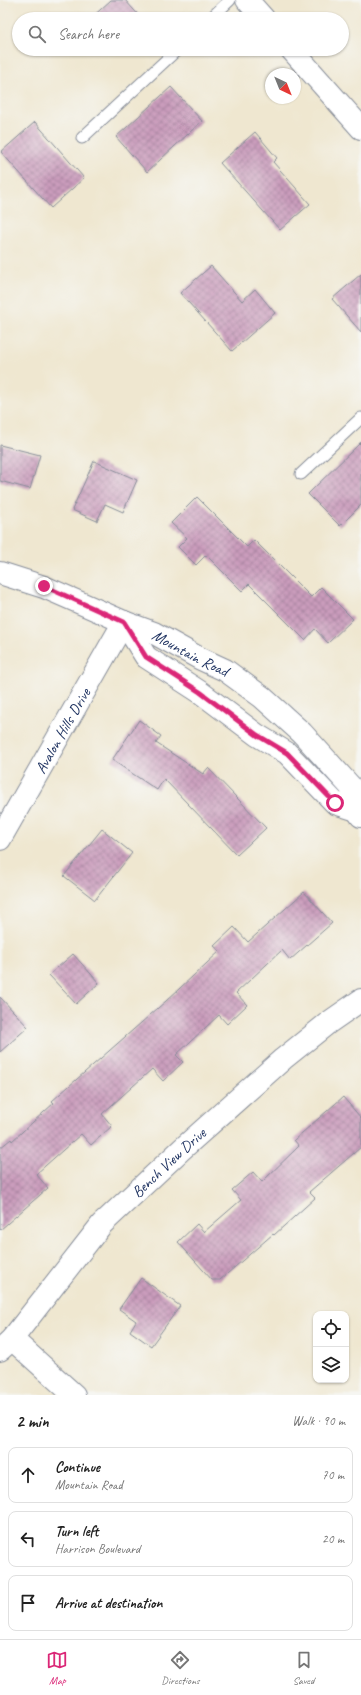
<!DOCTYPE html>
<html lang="en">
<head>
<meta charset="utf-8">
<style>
  body { margin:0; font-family:Caveat,sans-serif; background:#f6f6f6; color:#222 }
  .controls { position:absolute; right:12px; bottom:12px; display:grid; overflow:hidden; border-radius:8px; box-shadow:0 1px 3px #0004 }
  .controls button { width:36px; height:36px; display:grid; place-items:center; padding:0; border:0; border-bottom:1px solid #e0e0e0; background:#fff; color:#222; font:20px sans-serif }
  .compass { position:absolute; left:265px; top:68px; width:36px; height:36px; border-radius:50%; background:#fff; box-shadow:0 1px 3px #0004; rotate:137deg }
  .stop { position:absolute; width:12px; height:12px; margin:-9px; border:3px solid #db2777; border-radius:50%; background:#fff }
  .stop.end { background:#db2777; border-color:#fff; box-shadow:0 1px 4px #0008 }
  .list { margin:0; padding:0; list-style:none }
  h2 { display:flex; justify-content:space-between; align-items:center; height:52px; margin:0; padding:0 16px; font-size:17px }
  h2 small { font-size:13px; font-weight:400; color:#767676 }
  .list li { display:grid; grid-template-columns:26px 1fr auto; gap:12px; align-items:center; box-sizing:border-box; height:56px; margin:0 8px 8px; padding:0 8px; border:1px solid #e0e0e0; border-radius:8px }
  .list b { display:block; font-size:15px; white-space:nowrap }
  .list p { margin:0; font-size:13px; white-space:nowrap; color:#767676 }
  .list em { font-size:13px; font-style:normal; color:#767676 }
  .icon { flex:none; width:22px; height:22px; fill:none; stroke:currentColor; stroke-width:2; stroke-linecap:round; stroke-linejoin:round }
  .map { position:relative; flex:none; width:361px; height:1395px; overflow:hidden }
  .search { position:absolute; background:#fff; box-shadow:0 1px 3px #0004; left:12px; right:12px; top:12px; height:44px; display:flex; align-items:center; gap:10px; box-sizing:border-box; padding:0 14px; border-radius:22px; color:#767676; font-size:15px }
  .sheet { height:244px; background:#fff }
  nav { display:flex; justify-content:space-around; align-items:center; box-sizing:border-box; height:56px; border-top:1px solid #e0e0e0; background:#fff; font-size:11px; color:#767676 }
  nav a { display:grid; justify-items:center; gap:2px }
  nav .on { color:#db2777 }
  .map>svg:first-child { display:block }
  .building { fill:url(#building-cross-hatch) }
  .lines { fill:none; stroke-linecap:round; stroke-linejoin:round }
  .service-casing { stroke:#858b97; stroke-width:13 }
  .minor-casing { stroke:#858b97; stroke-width:24 }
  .tertiary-casing { stroke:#858b97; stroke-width:24 }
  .service { stroke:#fff; stroke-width:11 }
  .minor { stroke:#fff; stroke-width:22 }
  .tertiary { stroke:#fff; stroke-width:22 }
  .route { stroke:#db2777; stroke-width:5 }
  .labels { text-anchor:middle; stroke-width:3; stroke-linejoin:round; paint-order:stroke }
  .street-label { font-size:16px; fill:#1b2f5e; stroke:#f6f6f2 }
</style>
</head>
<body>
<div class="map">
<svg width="361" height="1395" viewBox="0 0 361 1395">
  <defs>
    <pattern id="building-cross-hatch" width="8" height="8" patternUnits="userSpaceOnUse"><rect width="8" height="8" fill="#ca9cbc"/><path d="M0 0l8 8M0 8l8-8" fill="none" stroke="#a3809c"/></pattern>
  </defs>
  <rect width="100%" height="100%" fill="#f6f6f2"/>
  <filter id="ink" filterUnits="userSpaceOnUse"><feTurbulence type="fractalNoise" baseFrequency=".025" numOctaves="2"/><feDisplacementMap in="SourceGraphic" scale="8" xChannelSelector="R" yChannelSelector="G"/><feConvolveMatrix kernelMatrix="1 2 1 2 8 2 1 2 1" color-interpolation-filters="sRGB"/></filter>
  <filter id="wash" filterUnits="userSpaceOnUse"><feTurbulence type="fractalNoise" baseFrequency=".012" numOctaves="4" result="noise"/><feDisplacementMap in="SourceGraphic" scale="16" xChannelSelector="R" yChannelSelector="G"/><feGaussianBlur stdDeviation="0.9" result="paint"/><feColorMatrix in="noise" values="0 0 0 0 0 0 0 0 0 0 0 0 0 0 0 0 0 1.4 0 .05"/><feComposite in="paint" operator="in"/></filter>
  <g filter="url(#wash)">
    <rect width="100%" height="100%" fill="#efe7d0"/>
    <g id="blocks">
      <!-- building -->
      <g class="building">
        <path d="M111,0H125L142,19H90Z"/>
        <path d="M171,87L202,121L147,172L116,137Z"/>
        <path d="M35,122L84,178L51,208L1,152Z"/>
        <path d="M255,132L277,158L273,162L310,204L280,230L220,163Z"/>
        <path d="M211,266L242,301L255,289L275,313L232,351L180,293Z"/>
        <path d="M361,274V332L332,299Z"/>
        <path d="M361,442V505L340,526L308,494Z"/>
        <path d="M0,445L40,455L30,489L0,481Z"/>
        <path d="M94,461L137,480L123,512L105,504L97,521L72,510Z"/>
        <path d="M197,497L247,547L254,540L311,597L321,587L353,619L328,643L315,629L305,640L249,584L242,591L206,555L196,565L178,547L187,538L171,523Z"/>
        <path d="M139,720L161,736L156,743L203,774L208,768L266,828L237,855L164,779L157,790L112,760Z"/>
        <path d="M102,829L132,853L95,900L64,876Z"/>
        <path d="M304,892L332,923L290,960L282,950L236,993L247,1005L227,1024L219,1015L176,1055L183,1062L163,1081L152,1069L102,1114L112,1126L91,1145L81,1134L36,1174L48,1188L0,1230V1148L11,1139L12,1141L54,1103L52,1101L166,1001L220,951L214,946L234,927L248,942Z"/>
        <path d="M73,954L99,983L76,1004L49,975Z"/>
        <path d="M0,997L28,1027L0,1052Z"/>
        <path d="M343,1097L361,1118V1147L309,1192L315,1198L274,1235L273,1234L220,1280H212L178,1242L197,1224L204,1232L241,1200L232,1190L253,1172L262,1182L299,1146L294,1140Z"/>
        <path d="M141,1278L180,1306L151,1346L130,1331L136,1321L119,1309Z"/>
      </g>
    </g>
  </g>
  <g filter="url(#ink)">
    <use href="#blocks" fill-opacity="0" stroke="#858b97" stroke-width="1"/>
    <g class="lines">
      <defs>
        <g id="service">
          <path d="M210,19L230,0"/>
          <path d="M82,138L178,49"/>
          <path d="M301,474L361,418"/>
        </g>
        <g id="minor">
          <path d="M247,0L264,19"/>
          <path d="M291,49L361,128"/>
          <path id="s1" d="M0,839L124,622"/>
          <path d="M12,1339L74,1395"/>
          <path id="s2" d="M0,1350L12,1339L102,1224L182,1149L283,1059L328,1023L361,1000"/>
        </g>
        <g id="tertiary">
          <path id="s3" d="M0,573L44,587L124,622L154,633L199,658L225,670L262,697L302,733L351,787L357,810L361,816"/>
          <path d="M124,622L146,657L200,692L257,735L287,753L335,803L357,810"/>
        </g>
      </defs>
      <!-- service casing -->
      <use href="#service" class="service-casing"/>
      <!-- minor casing -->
      <use href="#minor" class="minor-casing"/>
      <!-- tertiary casing -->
      <use href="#tertiary" class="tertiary-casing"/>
      <!-- service -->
      <use href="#service" class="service"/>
      <!-- minor -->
      <use href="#minor" class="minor"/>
      <!-- tertiary -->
      <use href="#tertiary" class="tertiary"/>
    </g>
  </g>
  <g class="lines" filter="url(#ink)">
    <!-- route -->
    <path class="route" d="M44,586L124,622L146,657L200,692L257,735L287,753L335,803"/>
  </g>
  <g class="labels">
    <!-- street labels -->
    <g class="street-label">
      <text dy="6" stroke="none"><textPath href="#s3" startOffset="207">Mountain Road</textPath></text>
      <text dy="6" stroke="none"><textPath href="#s1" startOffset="125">Avalon Hills Drive</textPath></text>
      <text dy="6" stroke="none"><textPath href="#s2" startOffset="253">Bench View Drive</textPath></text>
    </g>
  </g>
</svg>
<div class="controls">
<button><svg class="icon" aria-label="locate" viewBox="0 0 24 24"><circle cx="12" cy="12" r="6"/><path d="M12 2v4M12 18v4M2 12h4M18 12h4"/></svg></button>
<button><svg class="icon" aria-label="layers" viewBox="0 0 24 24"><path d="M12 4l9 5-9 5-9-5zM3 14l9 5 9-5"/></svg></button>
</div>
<svg class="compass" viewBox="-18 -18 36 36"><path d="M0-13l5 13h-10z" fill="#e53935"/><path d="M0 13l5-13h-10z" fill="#767676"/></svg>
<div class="stop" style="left:335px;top:803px"></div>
<div class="stop end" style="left:44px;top:586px"></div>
<div class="search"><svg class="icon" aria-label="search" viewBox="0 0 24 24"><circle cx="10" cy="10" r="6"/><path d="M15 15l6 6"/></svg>Search here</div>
</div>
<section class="sheet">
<h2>2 min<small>Walk · 90 m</small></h2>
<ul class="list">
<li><svg class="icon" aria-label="ahead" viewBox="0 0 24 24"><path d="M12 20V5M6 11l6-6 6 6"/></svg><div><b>Continue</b><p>Mountain Road</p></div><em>70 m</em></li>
<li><svg class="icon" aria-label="left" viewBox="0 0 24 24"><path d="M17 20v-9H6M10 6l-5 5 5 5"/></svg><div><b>Turn left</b><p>Harrison Boulevard</p></div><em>20 m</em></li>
<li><svg class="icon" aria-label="arrive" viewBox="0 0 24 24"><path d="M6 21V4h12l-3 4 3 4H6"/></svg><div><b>Arrive at destination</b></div></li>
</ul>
</section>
<nav>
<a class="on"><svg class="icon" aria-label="map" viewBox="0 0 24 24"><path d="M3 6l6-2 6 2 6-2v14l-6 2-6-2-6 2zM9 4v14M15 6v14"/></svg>Map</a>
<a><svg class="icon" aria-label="directions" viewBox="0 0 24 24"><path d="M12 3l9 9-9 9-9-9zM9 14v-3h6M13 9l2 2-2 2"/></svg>Directions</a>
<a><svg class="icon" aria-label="saved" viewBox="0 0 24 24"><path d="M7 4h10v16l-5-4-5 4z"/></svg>Saved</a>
</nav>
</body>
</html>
